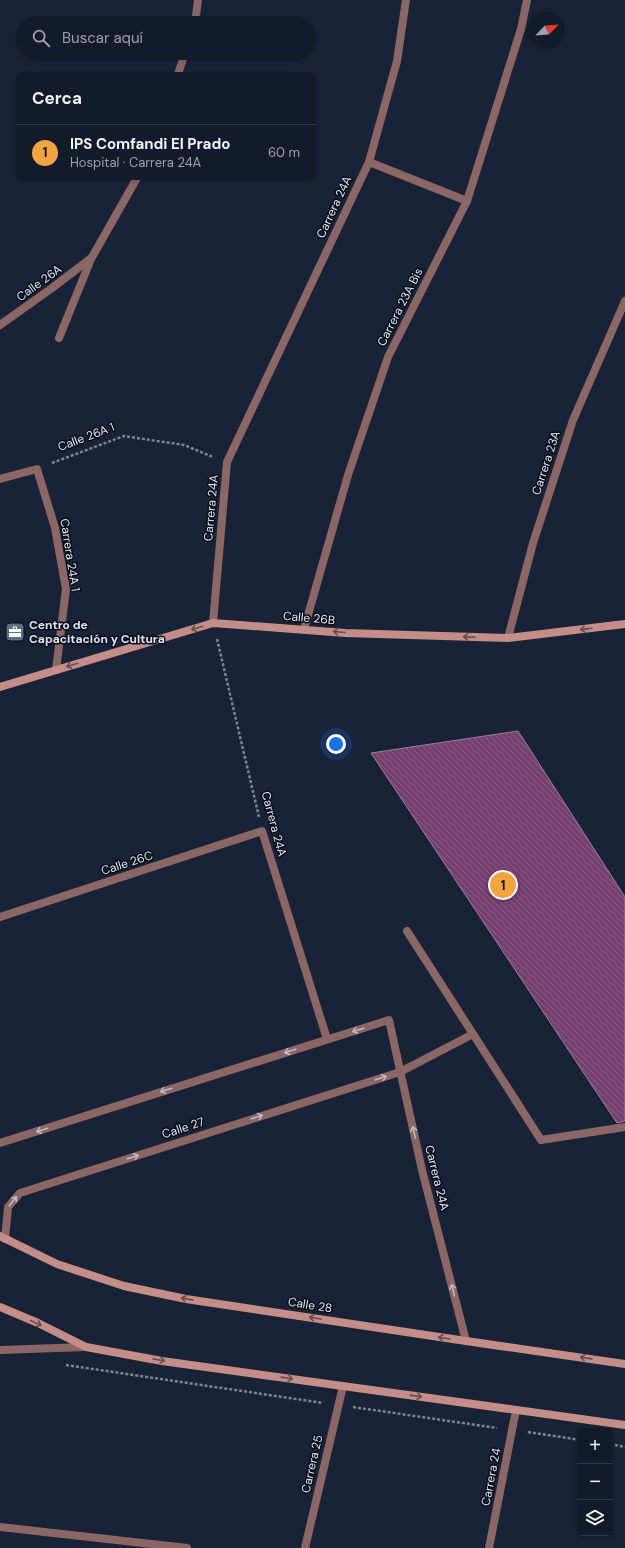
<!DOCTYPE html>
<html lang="es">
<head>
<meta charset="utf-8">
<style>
  body { margin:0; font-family:"DM Sans",sans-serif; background:#202736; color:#f1f3f6 }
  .controls { position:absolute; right:12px; bottom:12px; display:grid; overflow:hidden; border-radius:6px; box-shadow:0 2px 6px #0003 }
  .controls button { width:36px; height:36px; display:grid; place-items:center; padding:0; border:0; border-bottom:1px solid #323847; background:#131a2a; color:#f1f3f6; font:20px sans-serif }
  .compass { position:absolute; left:529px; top:12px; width:36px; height:36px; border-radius:50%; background:#131a2a; box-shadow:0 2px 6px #0003; rotate:65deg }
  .you { position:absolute; left:336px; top:744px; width:14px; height:14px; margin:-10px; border:3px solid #fff; border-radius:50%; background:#1a73e8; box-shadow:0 0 0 6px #1a73e833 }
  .badge { display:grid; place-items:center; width:26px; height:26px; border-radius:50%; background:#f3a442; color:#111; font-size:13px; font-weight:700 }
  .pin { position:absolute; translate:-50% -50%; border:2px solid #fff; box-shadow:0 1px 4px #0006 }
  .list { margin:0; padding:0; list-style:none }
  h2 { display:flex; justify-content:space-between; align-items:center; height:52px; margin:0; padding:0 16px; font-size:17px }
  h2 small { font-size:13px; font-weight:400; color:#9da1a8 }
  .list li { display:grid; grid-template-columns:26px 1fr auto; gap:12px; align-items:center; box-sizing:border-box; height:56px; padding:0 16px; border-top:1px solid #323847 }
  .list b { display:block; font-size:15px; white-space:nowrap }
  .list p { margin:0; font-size:13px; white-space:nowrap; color:#9da1a8 }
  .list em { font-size:13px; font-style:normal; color:#9da1a8 }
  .icon { flex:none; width:22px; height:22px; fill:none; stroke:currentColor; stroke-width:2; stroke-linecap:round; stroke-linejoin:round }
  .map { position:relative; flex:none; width:625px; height:1548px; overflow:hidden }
  .search { position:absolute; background:#131a2a; box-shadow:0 2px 6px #0003; left:16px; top:16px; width:300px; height:44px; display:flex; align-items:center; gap:10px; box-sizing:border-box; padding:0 14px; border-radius:22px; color:#9da1a8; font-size:15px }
  .panel { position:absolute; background:#131a2a; box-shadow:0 2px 6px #0003; left:16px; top:72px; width:300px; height:108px; border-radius:6px }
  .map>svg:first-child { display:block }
  .building { fill:url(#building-back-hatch); stroke:#998196; filter:url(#shadow) }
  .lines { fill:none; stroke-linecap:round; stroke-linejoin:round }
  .path { stroke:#7c8596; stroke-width:2.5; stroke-dasharray:3 2; stroke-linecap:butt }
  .lane { stroke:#8a6764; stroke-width:8 }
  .street { stroke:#8a6764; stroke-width:8 }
  .secondary { stroke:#c48d88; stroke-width:8 }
  .oneway { stroke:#664d4f }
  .oneway2 { stroke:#c1bac2 }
  .labels { text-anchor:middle; stroke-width:3; stroke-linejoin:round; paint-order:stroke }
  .street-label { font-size:12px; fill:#dfe7f5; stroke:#080d16 }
  .poi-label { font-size:12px; font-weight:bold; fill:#dfe7f5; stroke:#080d16; text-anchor:start }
</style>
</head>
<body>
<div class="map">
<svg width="625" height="1548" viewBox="0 0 625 1548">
  <defs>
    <pattern id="building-back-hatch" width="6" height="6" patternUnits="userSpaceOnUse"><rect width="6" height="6" fill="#753f70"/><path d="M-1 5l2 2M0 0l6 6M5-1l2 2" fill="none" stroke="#885b85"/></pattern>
    <filter id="shadow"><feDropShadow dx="2.5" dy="4.5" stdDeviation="0" flood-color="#0009"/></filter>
  </defs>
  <rect width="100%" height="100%" fill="#192338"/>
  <!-- building -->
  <path class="building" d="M518,731L625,897V1121L617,1123L371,753Z"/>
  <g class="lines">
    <!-- path -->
    <g class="path">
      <path d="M52,463L124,436L184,445L213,457"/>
      <path d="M217,639L259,817"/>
      <path d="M66,1365L323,1403"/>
      <path d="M353,1407L497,1428"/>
      <path d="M528,1432L580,1440"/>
      <path d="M610,1444L625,1447"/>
    </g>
    <!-- lane -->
    <g class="lane">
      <path d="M407,931L541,1140L625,1127"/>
      <path d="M400,1072L473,1034"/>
    </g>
    <!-- street -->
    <g class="street">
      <path d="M195,23L198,0"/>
      <path d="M178,74L185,53"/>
      <path d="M369,162L467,201"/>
      <path d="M0,325L52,288L90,259"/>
      <path d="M59,338L91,259L137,178"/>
      <path d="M0,479L37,469L55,528L66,589L56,670"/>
      <path d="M213,623L227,462L369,162L397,61L406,0"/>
      <path d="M304,629L348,475L388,357L467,201L521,29L527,0"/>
      <path d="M508,638L533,543L573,420L625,301"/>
      <path d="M0,917L262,831L327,1039"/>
      <path d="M0,1143L389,1020L422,1170L466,1341"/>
      <path d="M5,1239L8,1207L20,1193L400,1072"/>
      <path d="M0,1350L86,1347"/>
      <path d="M0,1527L187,1548"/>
      <path d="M305,1548L343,1386"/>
      <path d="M489,1548L516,1410"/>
    </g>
    <!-- secondary -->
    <g class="secondary">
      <path d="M0,687L213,623L345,633L508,638L625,624"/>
      <path d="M0,1236L57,1264L124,1286L186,1299L466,1341L625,1364"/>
      <path d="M0,1307L38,1323L86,1347L162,1361L625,1425"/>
    </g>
  </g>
  <!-- one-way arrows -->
  <defs><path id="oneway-shaft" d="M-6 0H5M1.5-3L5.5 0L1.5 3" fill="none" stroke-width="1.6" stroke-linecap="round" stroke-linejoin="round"/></defs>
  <g class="oneway">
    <use href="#oneway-shaft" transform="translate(197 628) rotate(163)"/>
    <use href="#oneway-shaft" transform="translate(586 629) rotate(173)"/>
    <use href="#oneway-shaft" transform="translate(339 632) rotate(-175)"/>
    <use href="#oneway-shaft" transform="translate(469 637) rotate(-178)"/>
    <use href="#oneway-shaft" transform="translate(72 665) rotate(163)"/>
    <use href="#oneway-shaft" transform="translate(187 1299) rotate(-170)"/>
    <use href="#oneway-shaft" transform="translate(315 1318) rotate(-171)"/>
    <use href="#oneway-shaft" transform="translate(36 1323) rotate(25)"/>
    <use href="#oneway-shaft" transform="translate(444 1338) rotate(-171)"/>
    <use href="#oneway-shaft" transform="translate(586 1358) rotate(-172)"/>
    <use href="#oneway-shaft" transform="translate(159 1360) rotate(9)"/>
    <use href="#oneway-shaft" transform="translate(287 1378) rotate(8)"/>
    <use href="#oneway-shaft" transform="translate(416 1396) rotate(8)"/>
  </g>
  <g class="oneway2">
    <use href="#oneway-shaft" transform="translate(358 1030) rotate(163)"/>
    <use href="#oneway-shaft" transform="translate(290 1051) rotate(162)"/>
    <use href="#oneway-shaft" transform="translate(381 1078) rotate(-18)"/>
    <use href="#oneway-shaft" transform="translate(166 1090) rotate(162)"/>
    <use href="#oneway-shaft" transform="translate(257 1117) rotate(-18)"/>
    <use href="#oneway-shaft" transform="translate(42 1130) rotate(162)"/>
    <use href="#oneway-shaft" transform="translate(414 1132) rotate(-103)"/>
    <use href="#oneway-shaft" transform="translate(133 1157) rotate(-18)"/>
    <use href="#oneway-shaft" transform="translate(13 1201) rotate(-51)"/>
    <use href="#oneway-shaft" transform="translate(453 1290) rotate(-104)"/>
  </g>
  <!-- icons -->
  <defs>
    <symbol id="office-square" viewBox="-11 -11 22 22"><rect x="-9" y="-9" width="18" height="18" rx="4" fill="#5c6f8a" stroke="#080d16"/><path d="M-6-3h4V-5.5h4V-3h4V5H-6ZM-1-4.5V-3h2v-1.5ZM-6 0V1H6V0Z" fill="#fff"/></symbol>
  </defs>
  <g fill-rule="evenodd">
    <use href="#office-square" x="4" y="621" width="22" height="22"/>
  </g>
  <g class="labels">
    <!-- street labels -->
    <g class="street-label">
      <text transform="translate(334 207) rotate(-65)" y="4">Carrera 24A</text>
      <text transform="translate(39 283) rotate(-36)" y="4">Calle 26A</text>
      <text transform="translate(400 307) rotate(-63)" y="4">Carrera 23A Bis</text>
      <text transform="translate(86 437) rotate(-21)" y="4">Calle 26A 1</text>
      <text transform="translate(546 463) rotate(-72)" y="4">Carrera 23A</text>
      <text transform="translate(211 508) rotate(-85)" y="4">Carrera 24A</text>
      <text transform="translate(70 555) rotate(81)" y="4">Carrera 24A 1</text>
      <text transform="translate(309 618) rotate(5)" y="4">Calle 26B</text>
      <text transform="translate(274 824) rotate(75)" y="4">Carrera 24A</text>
      <text transform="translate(127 863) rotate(-18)" y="4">Calle 26C</text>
      <text transform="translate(183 1128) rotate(-18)" y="4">Calle 27</text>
      <text transform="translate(437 1178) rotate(76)" y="4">Carrera 24A</text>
      <text transform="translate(310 1305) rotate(9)" y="4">Calle 28</text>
      <text transform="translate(312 1464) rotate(-77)" y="4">Carrera 25</text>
      <text transform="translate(491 1477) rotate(-79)" y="4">Carrera 24</text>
    </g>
    <!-- poi labels -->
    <g class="poi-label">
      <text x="29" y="629">Centro de<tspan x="29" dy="14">Capacitación y Cultura</tspan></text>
    </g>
  </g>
</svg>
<div class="controls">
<button>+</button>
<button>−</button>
<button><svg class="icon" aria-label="layers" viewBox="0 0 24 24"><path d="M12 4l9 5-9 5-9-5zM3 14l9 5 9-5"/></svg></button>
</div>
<svg class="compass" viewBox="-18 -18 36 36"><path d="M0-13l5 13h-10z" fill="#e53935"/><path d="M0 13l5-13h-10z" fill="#9da1a8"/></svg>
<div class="you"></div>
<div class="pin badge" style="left:503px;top:885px">1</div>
<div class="search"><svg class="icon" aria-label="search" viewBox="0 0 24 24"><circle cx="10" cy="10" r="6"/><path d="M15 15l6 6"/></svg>Buscar aquí</div>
<section class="panel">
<h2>Cerca<small></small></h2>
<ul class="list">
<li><span class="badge">1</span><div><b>IPS Comfandi El Prado</b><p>Hospital · Carrera 24A</p></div><em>60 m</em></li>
</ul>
</section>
</div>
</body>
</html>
